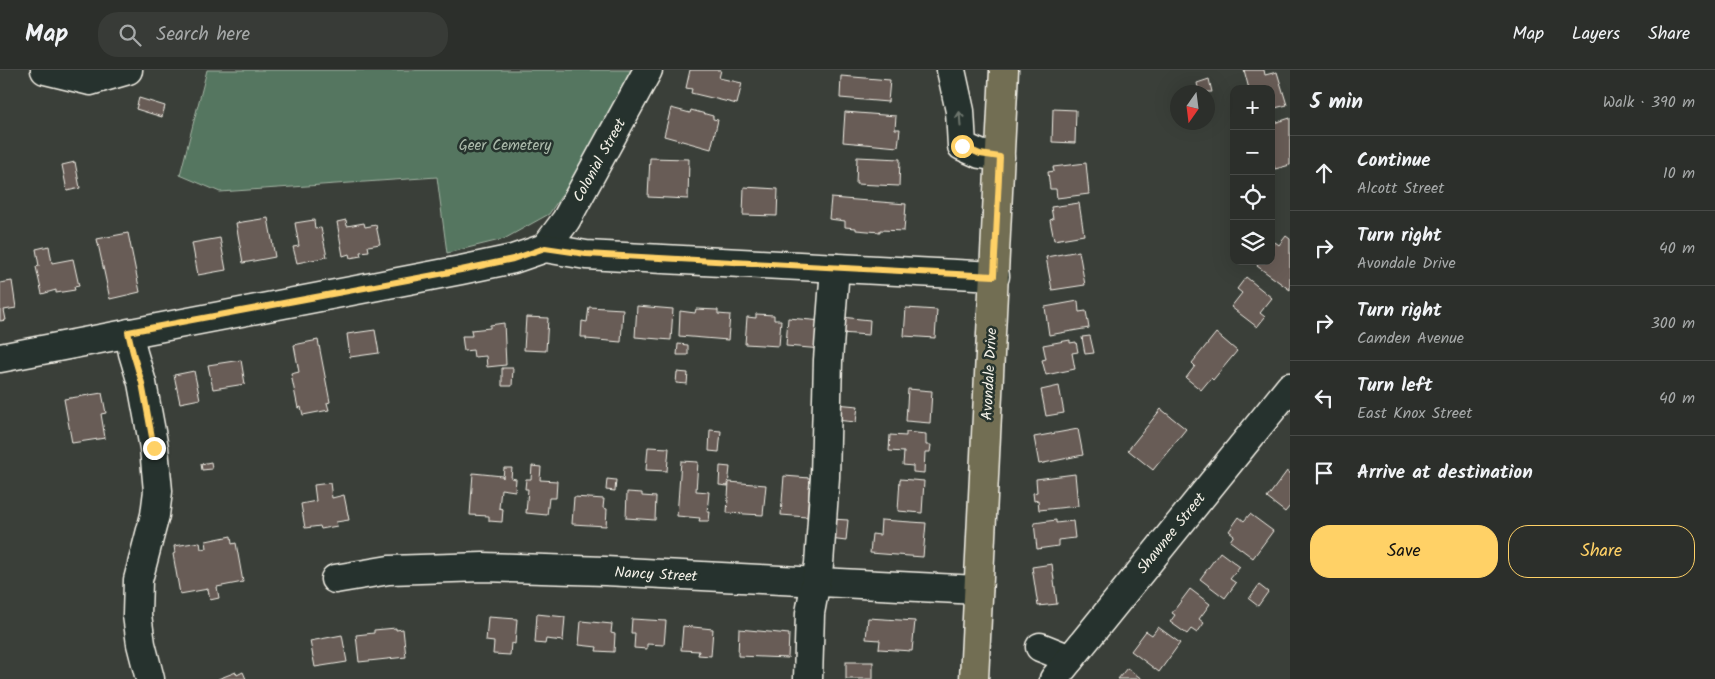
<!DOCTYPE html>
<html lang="en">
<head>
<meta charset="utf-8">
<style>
  body { margin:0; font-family:Kalam,sans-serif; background:#383b37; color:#f1f3f6 }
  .controls { position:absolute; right:15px; top:15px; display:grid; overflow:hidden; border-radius:10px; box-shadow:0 5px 20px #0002 }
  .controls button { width:45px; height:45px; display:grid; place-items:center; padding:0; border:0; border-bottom:1px solid #484a47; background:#2c2f2b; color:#f1f3f6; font:25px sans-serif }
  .compass { position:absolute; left:1170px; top:15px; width:45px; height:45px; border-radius:50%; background:#2c2f2b; box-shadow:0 5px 20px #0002; rotate:194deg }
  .stop { position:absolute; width:15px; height:15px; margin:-11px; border:4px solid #ffd166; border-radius:50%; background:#fff }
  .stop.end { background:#ffd166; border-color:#fff; box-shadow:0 1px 5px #0008 }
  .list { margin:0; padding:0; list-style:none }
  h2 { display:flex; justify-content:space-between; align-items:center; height:65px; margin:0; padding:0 20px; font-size:21px }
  h2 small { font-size:16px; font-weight:400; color:#a6a9a9 }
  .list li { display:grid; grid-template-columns:32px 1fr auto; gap:15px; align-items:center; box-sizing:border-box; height:75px; padding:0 20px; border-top:1px solid #484a47 }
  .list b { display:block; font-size:19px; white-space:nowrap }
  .list p { margin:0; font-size:16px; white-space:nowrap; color:#a6a9a9 }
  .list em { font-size:16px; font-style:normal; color:#a6a9a9 }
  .actions { display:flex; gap:10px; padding:15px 20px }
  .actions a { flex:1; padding:11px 0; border:1px solid #ffd166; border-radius:20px; text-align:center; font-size:18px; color:#ffd166 }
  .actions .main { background:#ffd166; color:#111 }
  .icon { flex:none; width:28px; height:28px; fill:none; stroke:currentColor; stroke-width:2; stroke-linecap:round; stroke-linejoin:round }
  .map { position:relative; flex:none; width:1290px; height:609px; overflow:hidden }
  header { display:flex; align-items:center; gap:30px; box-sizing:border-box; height:70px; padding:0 25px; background:#2c2f2b; border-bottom:1px solid #484a47 }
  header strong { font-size:24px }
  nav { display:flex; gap:28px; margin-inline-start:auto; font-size:18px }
  .search { width:350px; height:45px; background:#383b37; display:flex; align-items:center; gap:12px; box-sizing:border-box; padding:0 18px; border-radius:20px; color:#a6a9a9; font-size:19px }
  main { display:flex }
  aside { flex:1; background:#2c2f2b }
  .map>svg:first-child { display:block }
  .green { fill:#547660; stroke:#a4b4a4 }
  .building { fill:#675b56; stroke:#f4f1e8 }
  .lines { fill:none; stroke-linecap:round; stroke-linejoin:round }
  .minor-casing { stroke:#f4f1e8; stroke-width:31 }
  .major-casing { stroke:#f4f1e8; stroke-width:31 }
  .minor { stroke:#26332d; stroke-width:28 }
  .major { stroke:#726e52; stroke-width:28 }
  .oneway { stroke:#6e766e }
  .route { stroke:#ffd166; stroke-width:6 }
  .labels { text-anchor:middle; stroke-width:5; stroke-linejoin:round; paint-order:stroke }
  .park-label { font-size:15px; fill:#acbaab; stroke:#26332d }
  .street-label { font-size:15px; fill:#f4f1e8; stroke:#26332d }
</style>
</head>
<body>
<header>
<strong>Map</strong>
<div class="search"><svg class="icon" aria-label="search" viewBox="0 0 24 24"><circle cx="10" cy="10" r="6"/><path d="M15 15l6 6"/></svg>Search here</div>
<nav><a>Map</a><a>Layers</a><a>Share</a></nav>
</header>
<main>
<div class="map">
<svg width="1290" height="609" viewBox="0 0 1290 609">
  <rect width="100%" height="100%" fill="#3a3f39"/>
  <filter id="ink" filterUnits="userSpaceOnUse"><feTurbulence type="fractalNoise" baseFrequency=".02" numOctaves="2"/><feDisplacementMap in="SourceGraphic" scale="10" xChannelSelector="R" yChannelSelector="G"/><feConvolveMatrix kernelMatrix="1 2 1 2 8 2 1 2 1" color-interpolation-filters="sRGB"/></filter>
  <g filter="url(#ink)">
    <!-- green -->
    <path class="green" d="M207,0H631L578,101L549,144L504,169L447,183L437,107L220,122L180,105Z"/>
    <!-- building -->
    <g class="building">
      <path d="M690,0H721L719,8L742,13L737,34L691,23L692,19L686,18Z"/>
      <path d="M1244,0H1264L1265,5L1277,2L1287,35L1271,39V19H1249Z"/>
      <path d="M841,6L890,10L888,32L840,28Z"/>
      <path d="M1209,9L1212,22H1199L1197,13Z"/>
      <path d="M139,28L165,36L162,47L136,39Z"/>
      <path d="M671,38L690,43L691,40L713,46V49L718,50L711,79L664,66Z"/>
      <path d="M1053,39L1076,40L1075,73L1052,72Z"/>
      <path d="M845,42L896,46L895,59H900L898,77L843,72Z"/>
      <path d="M1290,48V95L1275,99L1271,87V54Z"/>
      <path d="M857,87L900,89L899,116L856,114Z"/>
      <path d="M650,88L689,89L688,129L648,127Z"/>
      <path d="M75,92L80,118L67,121L62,95Z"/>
      <path d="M1086,93L1089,124L1057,128L1056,119H1050L1048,102L1054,101L1053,97Z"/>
      <path d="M744,117L778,119L777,146L743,145Z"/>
      <path d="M831,128L906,134L904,161L880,160V162L856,160V158L845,157V151L829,149Z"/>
      <path d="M1079,133L1084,165L1054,170L1050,150L1053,149L1051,137Z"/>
      <path d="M268,148L275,187L243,193L236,153Z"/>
      <path d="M314,150L315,159L321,158L327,187L297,193L293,177L299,176L295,153Z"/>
      <path d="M346,150L347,156L364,153L365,157L376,155L380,174L368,176L369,181L360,182L361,186L350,188L349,184L343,186L337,152Z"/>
      <path d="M128,163L140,222L110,229L97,169Z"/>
      <path d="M1286,166L1290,169V220L1257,196L1260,191H1271V177L1275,172L1279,175Z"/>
      <path d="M220,168L226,200L198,205L192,173Z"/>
      <path d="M49,176L52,193L73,189L79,216L74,217L75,220L56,223V220L42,224L36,197L39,196L36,179Z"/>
      <path d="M1079,181L1085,215L1052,220L1046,187Z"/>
      <path d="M1246,207L1272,228L1260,243L1265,247L1257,257L1231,237L1242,223L1237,219Z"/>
      <path d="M12,211L16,238L4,240L6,250L0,251V213Z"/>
      <path d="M1078,231L1079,242L1086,241L1089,258L1049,265L1045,237Z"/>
      <path d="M637,236L673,239L671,270L635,267Z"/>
      <path d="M589,237L623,239L621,272L586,269V267H581L582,251L587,252Z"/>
      <path d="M906,238L937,240L935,268L904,266Z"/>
      <path d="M696,239L718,240V244L730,245L728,270L679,266L680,241L695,243Z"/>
      <path d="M756,244L774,245V250H781L779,276L745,274L747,247L756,248Z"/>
      <path d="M526,247L548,248L546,281L524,280Z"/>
      <path d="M841,247L870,250L869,265L840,263Z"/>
      <path d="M788,248L823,251L822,279L786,276Z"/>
      <path d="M504,253L506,295L487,297L486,286L474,287L473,280L464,281L462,266H472L471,260L490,258V255Z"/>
      <path d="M375,260L379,283L350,287L347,264Z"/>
      <path d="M1216,263L1237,281L1213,310L1211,308L1201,320L1186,308L1195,296L1192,293Z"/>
      <path d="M1090,266L1094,283L1085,284L1082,267Z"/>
      <path d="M318,270L330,332L327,333L329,340L303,345L301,337L298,338L291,304L299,302L294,275Z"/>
      <path d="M1070,270V273L1076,272L1078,282L1072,283L1075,299L1046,305L1042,290L1046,289L1043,275Z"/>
      <path d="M678,274L688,275V285H677Z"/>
      <path d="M241,290L245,314L213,319L208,295Z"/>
      <path d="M502,298H513L512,316H502Z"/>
      <path d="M194,301L200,329L180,333L174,305Z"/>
      <path d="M677,302L688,303L687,314L676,313Z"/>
      <path d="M1059,316L1064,343L1046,346L1041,320Z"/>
      <path d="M908,319L932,321L930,353L906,351Z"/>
      <path d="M102,323L106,343L101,344L105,368L72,373L64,329Z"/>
      <path d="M836,334L858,336L856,352L835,350Z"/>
      <path d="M1161,339L1186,359L1153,400L1128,380Z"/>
      <path d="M1078,359L1083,385L1039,394L1034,367Z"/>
      <path d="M710,360L721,361L719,382L709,381Z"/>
      <path d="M906,362L926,364V375H931L930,382H925L924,403L913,402V396L903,395L904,382L889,381L890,365L906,366Z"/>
      <path d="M648,377L669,378L667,401L646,400Z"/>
      <path d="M681,391L698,392L696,421L709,422L707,442H710L709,451H699L700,448L677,446Z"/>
      <path d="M211,392L212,399L202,400L201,394Z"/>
      <path d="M532,396L541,397L540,410L557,411L556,428H549L547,445L526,443L528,419H525L526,409H531Z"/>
      <path d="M720,396L730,397L728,416L719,415Z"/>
      <path d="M504,398H512L511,408L516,409L515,421L501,419L499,438L503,439L502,452L489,451V446L470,445L473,403L502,406L503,408Z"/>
      <path d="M1287,401L1290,403V436L1285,442L1267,428Z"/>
      <path d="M1075,404L1078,436L1039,440L1038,430L1034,431L1033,423L1037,422L1036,409Z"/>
      <path d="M784,406L810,408L807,447L781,445Z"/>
      <path d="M607,409L616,410L615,421L606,420Z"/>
      <path d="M900,409L924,411L922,443L898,441Z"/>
      <path d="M729,412L766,415L763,445L727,443Z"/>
      <path d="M330,413L332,428L344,425L349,450L336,452L337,456L321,459L320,456L305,458L301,434L316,431L314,415Z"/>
      <path d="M627,422L642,423V426L656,427L655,450L626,448Z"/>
      <path d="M574,427L604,429L603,438L607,439L606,456L572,454Z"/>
      <path d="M1250,444L1273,461L1253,488L1230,471L1234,465L1229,461L1239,447L1244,451Z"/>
      <path d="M832,449L848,450L846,471L830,469Z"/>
      <path d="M881,450L926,453L923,487L870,483L872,464L880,465Z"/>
      <path d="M1056,450V453L1073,451L1075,468L1058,470V476L1037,479L1034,453Z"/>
      <path d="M231,466L232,474L236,473L243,512L217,517L219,528L210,530L208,519L180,524L173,484L175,483L174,476L200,472L201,479L207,478L206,471Z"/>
      <path d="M1220,482L1240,497L1230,509L1236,513L1225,528L1200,509Z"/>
      <path d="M1052,494L1057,534L1038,536L1032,497Z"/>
      <path d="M1259,515L1268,522L1258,536L1249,529Z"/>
      <path d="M1190,519L1210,534L1199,549L1204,553L1197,563L1191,559L1187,564L1170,552L1175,545L1172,543Z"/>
      <path d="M537,544L565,547L563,571L546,569L545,574L535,573Z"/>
      <path d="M488,547L517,549L515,574L511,573L510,585L493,584L494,572L486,571Z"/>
      <path d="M868,548L915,551L912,581L879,579L880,570L866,569Z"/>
      <path d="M632,549L666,551L664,575L647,574V579L634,578L635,563H631Z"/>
      <path d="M581,551L612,554L611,563L615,564L614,582L596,581L597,577L579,575Z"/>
      <path d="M683,556L713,559L711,586L698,585L699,581L681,580Z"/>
      <path d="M1158,557L1180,573L1159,602L1131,581L1146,561L1152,565Z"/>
      <path d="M396,558V560L403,559L406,587L359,592L356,565L374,563V560Z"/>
      <path d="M739,559L789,564L788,588L738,586Z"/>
      <path d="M342,565L347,592L315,597L310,571Z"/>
      <rect x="846" y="592" width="27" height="17"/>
      <path d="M1127,598L1142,609H1118Z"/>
      <path d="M236,602L237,605L243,602L246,609H218Z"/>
    </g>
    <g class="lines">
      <defs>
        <g id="minor">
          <path d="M45,0L90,11L128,0"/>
          <path d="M951,0L960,41L962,76L980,84L1000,87"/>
          <path d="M545,178L566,150L648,0"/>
          <path d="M129,263L133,283L142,313L154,378L158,421L155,445L138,510L137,545L141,574L150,609"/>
          <path d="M0,288L461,200L513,189L545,178L586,185L995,206"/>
          <path d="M335,509L389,500L483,497L605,501L978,520"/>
          <path d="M1040,577L1070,589"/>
          <path d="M808,609L810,543L819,494L825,407L828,290L835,198"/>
          <path d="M1054,609L1290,317"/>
        </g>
        <path id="major" d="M974,609L1004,0"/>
      </defs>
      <!-- minor casing -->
      <use href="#minor" class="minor-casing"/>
      <!-- major casing -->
      <use href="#major" class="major-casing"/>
      <!-- minor -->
      <use href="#minor" class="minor"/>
      <!-- major -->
      <use href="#major" class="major"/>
    </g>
    <!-- one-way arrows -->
    <defs><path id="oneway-shaft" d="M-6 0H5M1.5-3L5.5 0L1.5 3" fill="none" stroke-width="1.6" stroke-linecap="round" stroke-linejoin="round" transform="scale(1.25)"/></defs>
    <use class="oneway" href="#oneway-shaft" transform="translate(960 49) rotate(-94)"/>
  </g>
  <g class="lines" filter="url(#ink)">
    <!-- route -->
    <path class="route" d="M154,378L142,313L133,283L128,262L461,200L513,189L545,178L586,184L994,206L1000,87L980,84L962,76"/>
  </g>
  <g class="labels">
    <!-- park labels -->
    <g class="park-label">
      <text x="505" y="80">Geer Cemetery</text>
    </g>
    <!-- street labels -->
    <g class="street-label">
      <text transform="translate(599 90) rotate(-61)" y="5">Colonial Street</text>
      <text transform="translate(989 304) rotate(-87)" y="5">Avondale Drive</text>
      <text transform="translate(1171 463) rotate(-51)" y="5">Shawnee Street</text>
      <text transform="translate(656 504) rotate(3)" y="5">Nancy Street</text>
    </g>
  </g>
</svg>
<div class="controls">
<button>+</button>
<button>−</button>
<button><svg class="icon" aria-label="locate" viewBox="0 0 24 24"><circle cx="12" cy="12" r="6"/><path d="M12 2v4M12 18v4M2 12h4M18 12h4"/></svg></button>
<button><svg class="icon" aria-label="layers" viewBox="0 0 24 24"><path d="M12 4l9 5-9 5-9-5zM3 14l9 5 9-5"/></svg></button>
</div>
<svg class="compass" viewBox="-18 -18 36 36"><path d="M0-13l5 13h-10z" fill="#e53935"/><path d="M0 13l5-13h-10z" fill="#a6a9a9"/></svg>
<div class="stop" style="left:962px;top:76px"></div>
<div class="stop end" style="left:154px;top:378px"></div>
</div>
<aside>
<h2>5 min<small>Walk · 390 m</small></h2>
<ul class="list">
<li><svg class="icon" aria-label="ahead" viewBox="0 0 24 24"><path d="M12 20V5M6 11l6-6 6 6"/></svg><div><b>Continue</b><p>Alcott Street</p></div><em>10 m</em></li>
<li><svg class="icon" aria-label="right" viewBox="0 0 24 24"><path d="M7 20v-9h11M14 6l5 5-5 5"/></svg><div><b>Turn right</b><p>Avondale Drive</p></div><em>40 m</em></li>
<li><svg class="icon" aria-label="right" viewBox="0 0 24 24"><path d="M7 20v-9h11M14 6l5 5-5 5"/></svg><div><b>Turn right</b><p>Camden Avenue</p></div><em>300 m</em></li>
<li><svg class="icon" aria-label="left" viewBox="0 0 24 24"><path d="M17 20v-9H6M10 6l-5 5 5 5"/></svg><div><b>Turn left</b><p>East Knox Street</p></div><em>40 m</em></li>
<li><svg class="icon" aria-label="arrive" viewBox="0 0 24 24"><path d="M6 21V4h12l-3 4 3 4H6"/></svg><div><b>Arrive at destination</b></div></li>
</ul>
<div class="actions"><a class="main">Save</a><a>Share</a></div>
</aside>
</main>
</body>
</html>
